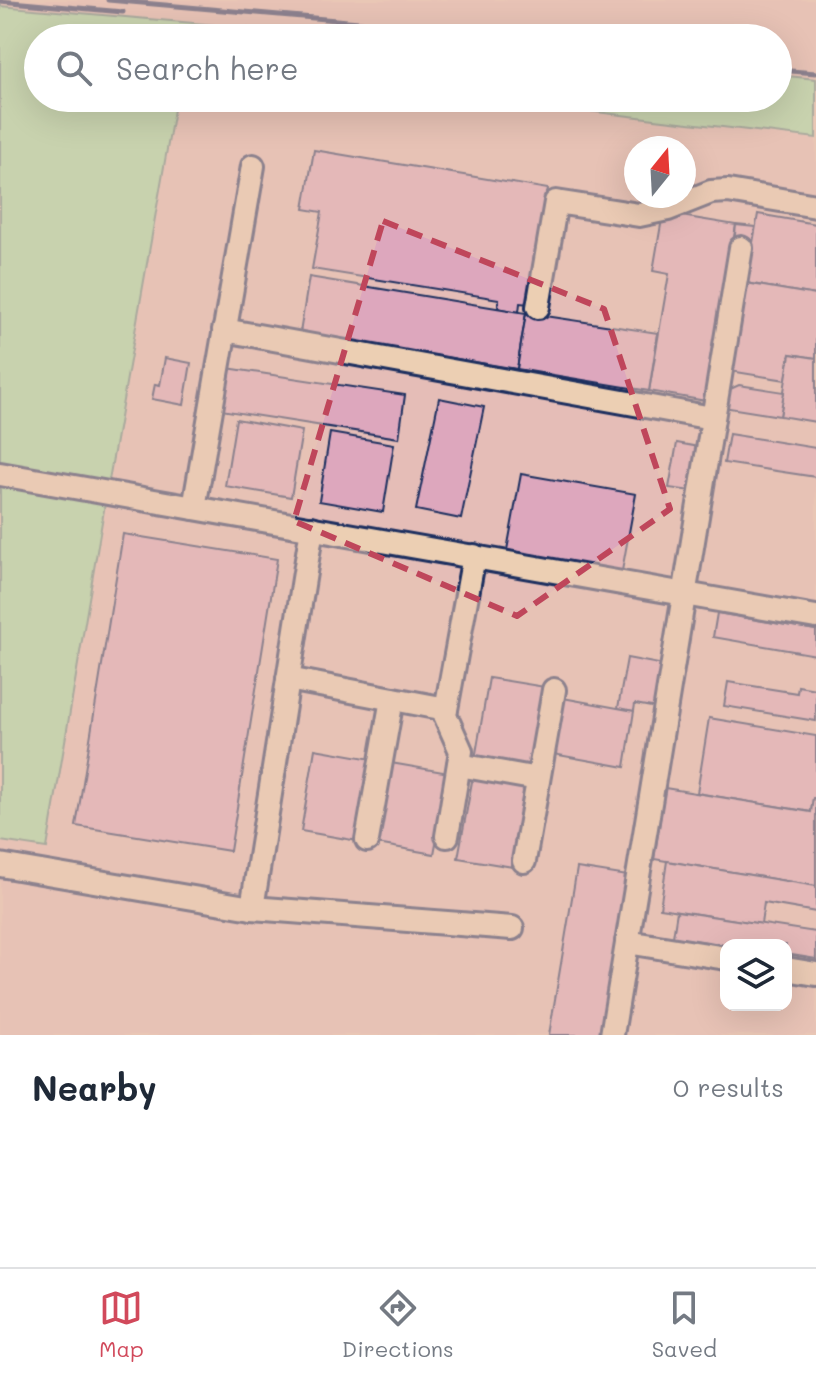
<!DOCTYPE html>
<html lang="en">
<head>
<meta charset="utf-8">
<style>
  body { margin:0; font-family:Mali,sans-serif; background:#f2f2f3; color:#1f2937 }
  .controls { position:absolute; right:24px; bottom:24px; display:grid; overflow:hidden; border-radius:16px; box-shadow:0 8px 32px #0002 }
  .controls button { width:72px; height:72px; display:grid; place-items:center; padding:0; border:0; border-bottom:2px solid #e0e1e3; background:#fff; color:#1f2937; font:40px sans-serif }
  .compass { position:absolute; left:624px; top:136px; width:72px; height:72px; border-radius:50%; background:#fff; box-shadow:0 8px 32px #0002; rotate:18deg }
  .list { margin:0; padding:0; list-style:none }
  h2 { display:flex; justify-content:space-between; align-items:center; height:104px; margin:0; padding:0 32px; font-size:34px }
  h2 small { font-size:26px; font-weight:400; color:#747a83 }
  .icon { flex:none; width:44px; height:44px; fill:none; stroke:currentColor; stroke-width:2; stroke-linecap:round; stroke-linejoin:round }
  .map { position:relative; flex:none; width:816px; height:1035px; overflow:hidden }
  .search { position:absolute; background:#fff; box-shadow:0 8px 32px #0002; left:24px; right:24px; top:24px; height:88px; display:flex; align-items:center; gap:20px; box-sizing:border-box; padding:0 28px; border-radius:44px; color:#747a83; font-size:30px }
  .sheet { height:232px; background:#fff }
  nav { display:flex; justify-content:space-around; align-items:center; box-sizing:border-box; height:112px; border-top:2px solid #e0e1e3; background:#fff; font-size:22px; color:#747a83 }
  nav a { display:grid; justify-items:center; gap:4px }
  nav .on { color:#d1495b }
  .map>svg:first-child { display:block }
  .built { fill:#e5bdb7; fill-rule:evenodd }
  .green { fill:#a0dfa6; stroke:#5e8782; stroke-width:2 }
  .building { fill:#dda7bd; stroke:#1b2f5e; stroke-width:2 }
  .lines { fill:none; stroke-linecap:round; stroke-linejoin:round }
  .minor-casing { stroke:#1b2f5e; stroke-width:28 }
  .minor { stroke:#eccfb3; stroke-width:22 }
  .rail { stroke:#1b2f5e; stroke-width:5 }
  .marked { fill:none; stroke:#bf465b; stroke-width:6; stroke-dasharray:16 10; stroke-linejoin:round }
</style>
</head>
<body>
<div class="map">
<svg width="816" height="1035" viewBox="0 0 816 1035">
  <rect width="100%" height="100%" fill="#e9c7b5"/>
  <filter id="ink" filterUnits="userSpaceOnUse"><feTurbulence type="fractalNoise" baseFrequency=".0125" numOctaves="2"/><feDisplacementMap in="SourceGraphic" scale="16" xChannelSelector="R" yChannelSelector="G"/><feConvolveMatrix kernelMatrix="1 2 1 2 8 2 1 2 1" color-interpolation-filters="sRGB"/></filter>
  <g filter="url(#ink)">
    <!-- built -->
    <g class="built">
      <path d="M0,0H816V79L778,75V38H365L0,6Z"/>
      <path d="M176,98H477L816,138V1035H0V841L47,848ZM636,148H684V196H636ZM726,945H786V1005H726Z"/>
    </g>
    <!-- green -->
    <g class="green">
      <path d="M0,6L365,38H38V98H176L108,486L0,468Z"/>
      <path d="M778,75L816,79V138L477,98H778Z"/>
      <path d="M0,483L106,498L47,848L0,841Z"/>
    </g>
    <!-- building -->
    <g class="building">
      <path d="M314,150L548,189L529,304L520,303L519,312L498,308L499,299L312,269L322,212L304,209Z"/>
      <path d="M663,213L736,225L706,401L649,391L669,274L653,271Z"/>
      <path d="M758,214L816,224V295L746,283Z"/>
      <path d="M736,225L755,227L752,246L734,244Z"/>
      <path d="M309,277L526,313L517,369L300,333Z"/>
      <path d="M746,283L816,295V358L790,354L786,380L730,371Z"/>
      <path d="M526,313L658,333L649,391L517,369Z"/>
      <path d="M790,354L816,358V422L780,416Z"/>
      <path d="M165,358L191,363L184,405L152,399L155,384L160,385Z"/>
      <path d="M227,368L405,395L399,438L221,410Z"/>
      <path d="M739,385L784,392L780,416L723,407L726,391Z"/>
      <path d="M439,398L484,407L461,519L416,510Z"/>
      <path d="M236,419L302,431L291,497L225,486Z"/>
      <path d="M330,433L394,444L383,512L319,501Z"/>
      <path d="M729,434L816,448V477L724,463Z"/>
      <path d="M677,443L699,447L691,491L669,488Z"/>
      <path d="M521,474L636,494L622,571L507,550Z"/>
      <path d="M123,534L277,559L230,851L76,826Z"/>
      <path d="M717,613L816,630V655L713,637Z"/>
      <path d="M627,658L664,665L657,708L635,704L634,711L618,708Z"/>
      <path d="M489,678L545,687L531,768L475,759Z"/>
      <path d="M728,682L797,693L798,686L816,689V721L724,706Z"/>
      <path d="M563,698L634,711L625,767L553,754Z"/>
      <path d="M709,718L816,736V798H813L811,812L697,793Z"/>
      <path d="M315,749L372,759L358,841L301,831Z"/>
      <path d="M391,763L449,773L434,854L377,844Z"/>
      <path d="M473,776L528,786L513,867L458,858Z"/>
      <path d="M665,788L811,812L813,798H816V886L654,859Z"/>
      <path d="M667,861L816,886V912L764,903L761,924L660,908Z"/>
      <path d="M577,868L628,876L602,1035H549Z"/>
      <path d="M677,911L816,932V959L786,954V945H726L673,937Z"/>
    </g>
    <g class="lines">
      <defs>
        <g id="minor">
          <path d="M538,307L556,202L639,215L668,209L711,192L728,191L816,206"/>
          <path d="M224,330L712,418"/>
          <path d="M0,474L816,617"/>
          <path d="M194,508L253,166"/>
          <path d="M288,679L446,709"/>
          <path d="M459,765L538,779"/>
          <path d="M447,836L461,751L445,715L474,556"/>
          <path d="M367,840L392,699"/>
          <path d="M524,861L554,690"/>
          <path d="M0,865L252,908L512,928"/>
          <path d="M252,908L312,528"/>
          <path d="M627,942L726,958"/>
          <path d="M786,969L816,974"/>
          <path d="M612,1035L741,248"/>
        </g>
      </defs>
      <!-- minor casing -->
      <use href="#minor" class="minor-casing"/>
      <!-- minor -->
      <use href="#minor" class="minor"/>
      <!-- rail -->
      <g class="rail">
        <path d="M108,0L542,38"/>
        <path d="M0,1L123,12"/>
        <path d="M778,70L816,73"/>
      </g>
    </g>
  </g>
  <!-- marked area -->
  <path d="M0 0H816V1035H0ZM383,221L604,309L670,509L517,616L294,521Z" fill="#e9c7b5" fill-opacity=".55" fill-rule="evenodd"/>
  <path class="marked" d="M383,221L604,309L670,509L517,616L294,521Z"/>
</svg>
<div class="controls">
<button><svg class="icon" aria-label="layers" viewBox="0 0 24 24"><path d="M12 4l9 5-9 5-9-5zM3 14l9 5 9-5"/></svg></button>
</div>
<svg class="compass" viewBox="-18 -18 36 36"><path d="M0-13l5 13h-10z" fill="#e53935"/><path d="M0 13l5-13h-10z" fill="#747a83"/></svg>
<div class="search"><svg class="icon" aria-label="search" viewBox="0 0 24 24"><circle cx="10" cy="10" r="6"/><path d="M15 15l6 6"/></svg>Search here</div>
</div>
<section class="sheet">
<h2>Nearby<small>0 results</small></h2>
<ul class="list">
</ul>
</section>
<nav>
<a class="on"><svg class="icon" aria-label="map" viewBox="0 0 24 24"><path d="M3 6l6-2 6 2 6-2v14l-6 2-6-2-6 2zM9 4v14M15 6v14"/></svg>Map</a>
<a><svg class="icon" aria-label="directions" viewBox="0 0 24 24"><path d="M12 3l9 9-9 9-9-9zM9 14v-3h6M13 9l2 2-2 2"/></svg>Directions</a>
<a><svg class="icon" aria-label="saved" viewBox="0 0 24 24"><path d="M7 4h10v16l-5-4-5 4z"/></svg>Saved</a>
</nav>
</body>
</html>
